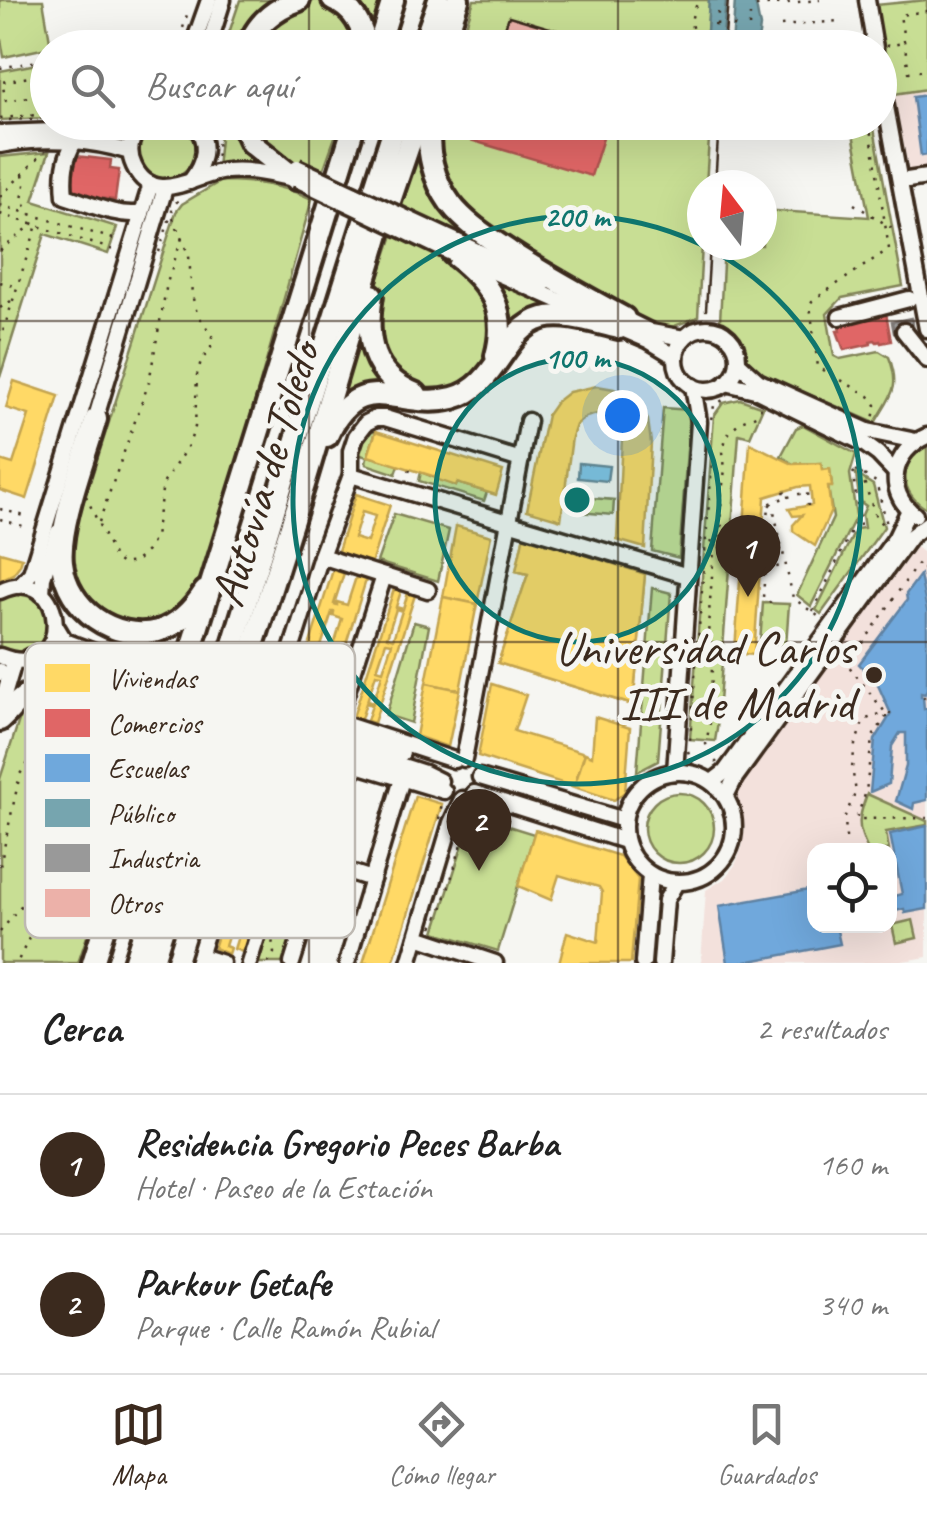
<!DOCTYPE html>
<html lang="es">
<head>
<meta charset="utf-8">
<style>
  body { margin:0; font-family:Caveat,sans-serif; background:#f2f2f2; color:#222 }
  .controls { position:absolute; right:30px; bottom:30px; display:grid; overflow:hidden; border-radius:20px; box-shadow:0 10px 40px #0002 }
  .controls button { width:90px; height:90px; display:grid; place-items:center; padding:0; border:0; border-bottom:2px solid #e0e0e0; background:#fff; color:#222; font:50px sans-serif }
  .compass { position:absolute; left:687px; top:170px; width:90px; height:90px; border-radius:50%; background:#fff; box-shadow:0 10px 40px #0002; rotate:344deg }
  .you { position:absolute; left:622px; top:415px; width:35px; height:35px; margin:-25px; border:8px solid #fff; border-radius:50%; background:#1a73e8; box-shadow:0 0 0 15px #1a73e833 }
  .badge { display:grid; place-items:center; width:65px; height:65px; border-radius:50%; background:#3b2a1e; color:#fff; font-size:32px; font-weight:700 }
  .pin { position:absolute; translate:-50% -82px; filter:drop-shadow(0 2px 5px #0008) }
  .pin::after { content:''; position:absolute; top:52px; width:35px; height:30px; background:inherit; clip-path:polygon(0 0,100% 0,50% 100%) }
  .list { margin:0; padding:0; list-style:none }
  h2 { display:flex; justify-content:space-between; align-items:center; height:130px; margin:0; padding:0 40px; font-size:42px }
  h2 small { font-size:32px; font-weight:400; color:#767676 }
  .list li { display:grid; grid-template-columns:65px 1fr auto; gap:30px; align-items:center; box-sizing:border-box; height:140px; padding:0 40px; border-top:2px solid #e0e0e0 }
  .list b { display:block; font-size:38px; white-space:nowrap }
  .list p { margin:0; font-size:32px; white-space:nowrap; color:#767676 }
  .list em { font-size:32px; font-style:normal; color:#767676 }
  .icon { flex:none; width:55px; height:55px; fill:none; stroke:currentColor; stroke-width:2; stroke-linecap:round; stroke-linejoin:round }
  .map { position:relative; flex:none; width:927px; height:963px; overflow:hidden }
  .search { position:absolute; background:#fff; box-shadow:0 10px 40px #0002; left:30px; right:30px; top:30px; height:110px; display:flex; align-items:center; gap:25px; box-sizing:border-box; padding:0 35px; border-radius:55px; color:#767676; font-size:38px }
  .sheet { height:410px; background:#fff }
  nav { display:flex; justify-content:space-around; align-items:center; box-sizing:border-box; height:140px; border-top:2px solid #e0e0e0; background:#fff; font-size:28px; color:#767676 }
  nav a { display:grid; justify-items:center; gap:5px }
  nav .on { color:#3b2a1e }
  .map>svg:first-child { display:block }
  .built { fill:#f3e1dc; fill-rule:evenodd }
  .green { fill:#c8de94; stroke:#828459; stroke-width:2.5 }
  .water { fill:#85c3e5; stroke:#678695; stroke-width:2.5 }
  .homes { fill:#ffd966; stroke:#c4a450; stroke-width:2.5; fill-rule:evenodd }
  .shops { fill:#e06666; stroke:#ae5450; stroke-width:2.5 }
  .schools { fill:#6fa8dc; stroke:#5f82a3; stroke-width:2.5 }
  .public { fill:#76a5af; stroke:#648084; stroke-width:2.5 }
  .industry { fill:#999; stroke:#7d7874; stroke-width:2.5 }
  .building { fill:#ecb1a9; stroke:#3b2a1e; stroke-width:2.5 }
  .lines { fill:none; stroke-linecap:round; stroke-linejoin:round }
  .minor-casing { stroke:#3b2a1e; stroke-width:21 }
  .highway-casing { stroke:#3b2a1e; stroke-width:28 }
  .path { stroke:#3b2a1e; stroke-width:2.5; stroke-dasharray:2.5 8; stroke-linecap:butt }
  .minor { stroke:#f6f6f2; stroke-width:14 }
  .highway { stroke:#f6f6f2; stroke-width:20 }
  .rail { stroke:#3b2a1e; stroke-width:2.5 }
  .minor-bridge-casing { stroke:#3b2a1e; stroke-width:21; stroke-linecap:butt }
  .minor-bridge { stroke:#f6f6f2; stroke-width:14 }
  .grid { fill:none; stroke:#3b2a1e; stroke-width:2.5; stroke-opacity:0.55 }
  .ring { fill:none; stroke:#0f766e; stroke-width:5 }
  .poi-dot { fill:#3b2a1e; stroke:#f6f6f2; stroke-width:4 }
  .labels { text-anchor:middle; stroke-width:10; stroke-linejoin:round; paint-order:stroke }
  .street-label { font-size:48px; fill:#3b2a1e; stroke:#f6f6f2 }
  .poi-label { font-size:48px; fill:#3b2a1e; stroke:#f6f6f2; text-anchor:end }
  .key { fill:#f6f6f2; stroke:#beb9b2; stroke-width:2.5 }
  .key-label { font-size:28px; fill:#3b2a1e }
  .centre { fill:#0f766e; stroke:#f6f6f2; stroke-width:5 }
  .ring-label { font-size:30px; text-anchor:middle; font-weight:bold; fill:#0f766e; stroke:#f6f6f2; stroke-width:10; stroke-linejoin:round; paint-order:stroke }
</style>
</head>
<body>
<div class="map">
<svg width="927" height="963" viewBox="0 0 927 963">
  <rect width="100%" height="100%" fill="#f6f6f2"/>
  <filter id="ink" filterUnits="userSpaceOnUse"><feTurbulence type="fractalNoise" baseFrequency=".01" numOctaves="2"/><feDisplacementMap in="SourceGraphic" scale="20" xChannelSelector="R" yChannelSelector="G"/><feConvolveMatrix kernelMatrix="1 2 1 2 8 2 1 2 1" color-interpolation-filters="sRGB"/></filter>
  <g filter="url(#ink)">
    <!-- built -->
    <g class="built">
      <path d="M927,89V169L909,172L894,94Z"/>
      <path d="M916,547L927,556V957L892,963H701L706,890L724,879L735,865L742,848L745,828L734,794ZM814,851H890V926H814Z"/>
    </g>
    <!-- green -->
    <g class="green">
      <path d="M0,0H43L51,47L4,57L0,33Z"/>
      <path d="M240,0H384L367,47L224,48Z"/>
      <path d="M474,0H709L706,47L459,48Z"/>
      <path d="M927,0V89L894,94L875,5Z"/>
      <path d="M47,62V118L0,120V71Z"/>
      <circle cx="166" cy="150" r="29"/>
      <path d="M211,123H340L324,168L273,170L217,168L220,139Z"/>
      <path d="M431,123H710L706,185H702V245L698,317L667,329L595,294L478,247L400,204Z"/>
      <path d="M851,123H873L903,286L842,298L827,314L834,356L840,359L879,351L889,357C901,389 891,395 875,423L755,371C741,354 742,332 720,321L724,245H762V210L869,217Z"/>
      <path d="M49,152L33,201L117,227L108,254L45,234L0,377V157Z"/>
      <path d="M221,181C254,181 282,185 312,199L212,553L200,582L173,613L146,625L116,620L85,605L66,557L176,212L182,204Z"/>
      <path d="M393,235L563,310L479,374L451,389L374,388L339,398Z"/>
      <path d="M740,399L763,407L750,437L739,434L717,729L715,741L690,739L714,416L723,403Z"/>
      <path d="M663,408L690,410L679,558L652,551Z"/>
      <path d="M803,425L856,454L850,474L856,516L811,606L797,595L833,518L828,487L832,486L830,470H822L821,463L793,464L781,456L796,428Z"/>
      <path d="M372,431H376L368,456L399,465L396,474L366,464L367,457L358,454L357,447Z"/>
      <path d="M927,445V509C899,494 897,460 927,445Z"/>
      <path d="M421,472L456,486L457,483L487,492L484,501L419,481Z"/>
      <path d="M856,474L873,485L884,527L821,614L816,610L856,529L864,528L862,515L866,506L862,503L860,505Z"/>
      <path d="M580,497L614,500L613,515L579,512Z"/>
      <path d="M394,514L449,530L438,581L377,562Z"/>
      <path d="M652,588L671,593L658,761L637,772Z"/>
      <path d="M11,594C70,592 50,675 0,649V600Z"/>
      <path d="M763,603L789,604L786,645L760,643Z"/>
      <path d="M414,622L429,626L411,723L386,715Z"/>
      <path d="M62,693C70,694 78,694 85,696C122,707 139,749 132,784C129,802 123,820 118,837C107,879 92,921 78,963H0V779L21,714L28,704L38,698Z"/>
      <path d="M314,763L346,774L289,963H251Z"/>
      <circle cx="679" cy="828" r="35"/>
      <path d="M867,794L927,821V825L886,832L889,850H868C856,826 858,819 867,794Z"/>
      <path d="M472,815L534,834L498,951L435,932Z"/>
      <path d="M913,920L917,938L896,943L892,925Z"/>
    </g>
    <!-- water -->
    <path class="water" d="M579,463L609,466L607,481L578,478Z"/>
    <!-- homes -->
    <g class="homes">
      <path d="M14,381L59,396L27,499L0,490V460L13,464L29,415L6,408Z"/>
      <path d="M597,386L614,389L627,396L638,405L648,420L651,443L645,548L617,540L622,438L616,426L606,417L597,414L586,417L576,425L572,437L561,520L527,510L547,415L556,402L569,392Z"/>
      <path d="M376,431L503,471L496,495L457,483L456,486L435,479L436,477L368,456Z"/>
      <path d="M750,443L793,464L821,463L822,470L830,469L832,487H828L831,511L815,546L793,531V525L802,515L793,516L789,509L812,505L810,486L798,487L765,497L754,655L744,654V651L735,650Z"/>
      <path d="M356,494L390,505L371,564L337,554ZM362,512L375,516L367,542L354,538Z"/>
      <path d="M456,526L491,536L477,604L443,597Z"/>
      <path d="M524,535L645,574L633,705L498,663L528,574L516,571ZM543,556L559,561L556,570L541,565ZM576,565L589,570L587,577L574,574ZM623,580L633,583L631,600L618,598ZM560,586L608,601L602,672L540,652ZM535,594L544,597L540,609L532,606ZM528,617L536,620L533,632L524,630ZM620,617L629,618L628,631L619,630ZM619,642L628,643L627,656H617Z"/>
      <path d="M524,535L645,574L633,705L498,663L528,574L516,571Z"/>
      <path d="M0,552L22,558L20,565L13,574L0,580Z"/>
      <path d="M333,570L344,573L334,604L337,605V602L347,605L356,577L366,580L326,708L316,705L325,676L312,673L303,701L293,698ZM332,612H334L333,616L342,619L329,662L317,659Z"/>
      <path d="M394,589L401,591L396,607L403,609L408,593L415,595L374,723L367,721L372,705L366,703L361,719L353,717ZM396,609L402,611L393,639L387,637ZM386,642L392,643L383,671L377,669ZM376,674L382,675L373,703L367,701Z"/>
      <path d="M443,597L477,604L460,690L426,683Z"/>
      <path d="M426,683L460,690L448,747L416,736Z"/>
      <path d="M492,684L526,695L514,731L585,753L574,787L478,756Z"/>
      <path d="M595,717L630,728L625,792L614,800L574,787L585,753L592,756Z"/>
      <path d="M415,796L442,804L393,963H363Z"/>
      <path d="M535,830L620,856L638,879L631,963H559L567,932L598,942L602,892L599,887L559,875L551,900L518,886Z"/>
      <path d="M246,847L257,850L255,856L252,855L245,878L255,881L259,867L262,868L265,860L269,862L270,858L278,860L248,954L234,949L240,930L231,927L225,946L230,948L228,954L214,948Z"/>
    </g>
    <!-- shops -->
    <g class="shops">
      <path d="M475,122H519L558,134L563,123L604,135L591,176L470,140Z"/>
      <path d="M76,156L111,160L110,169L119,170L115,200L71,195Z"/>
      <path d="M886,313L891,341L881,343L880,341L877,342L875,340L870,341L871,344L844,350L837,331H840L838,323Z"/>
    </g>
    <!-- schools -->
    <g class="schools">
      <path d="M927,95V155L921,156L913,97Z"/>
      <path d="M920,575L927,611V689L925,694L921,693V697H923L924,709L927,708V800L914,803L913,809L896,801L906,766V733H900L892,746L889,784L870,792L875,740L891,714L877,683L859,664L907,600L906,594Z"/>
      <path d="M927,826V909L905,913L904,909L891,912L890,897L902,894L890,834Z"/>
      <path d="M814,889V926H836L840,944L740,963H728L719,906Z"/>
    </g>
    <!-- public -->
    <g class="public">
      <path d="M709,0H726L722,48H706Z"/>
      <path d="M735,0H753L756,6L760,27L757,48H732Z"/>
    </g>
    <!-- industry -->
    <path class="industry" d="M911,318L914,329L894,333L892,322Z"/>
    <!-- building -->
    <path class="building" d="M509,16L618,48H498Z"/>
    <g class="lines">
      <defs>
        <g id="minor">
          <path d="M867,0L875,48"/>
          <path d="M192,48L209,0"/>
          <path d="M208,48L223,0"/>
          <path d="M880,74L927,329"/>
          <path d="M143,122C132,136 126,149 134,166C154,209 197,173 227,171C249,169 269,174 290,178"/>
          <path d="M0,133L84,130L133,135"/>
          <path d="M75,141C64,158 63,176 65,196C88,203 118,218 142,213"/>
          <path d="M0,145C42,137 89,139 130,152"/>
          <path d="M901,181L927,177"/>
          <path d="M190,182C205,162 211,142 192,122"/>
          <path d="M456,241L545,283"/>
          <path d="M467,260L589,314"/>
          <path d="M619,316L651,332L684,338"/>
          <path d="M840,317L909,299"/>
          <path d="M613,325L648,340L676,357"/>
          <circle cx="707" cy="359" r="31"/>
          <path d="M904,331L927,360"/>
          <path d="M738,363L758,381L868,431L916,441"/>
          <path d="M726,383L755,390L863,443L878,454L896,473"/>
          <path d="M93,427L165,188"/>
          <path d="M351,475L688,576"/>
          <path d="M915,515C884,491 892,451 927,436"/>
          <path d="M321,556L384,576L337,722"/>
          <path d="M384,576L428,590"/>
          <path d="M19,586L31,573L151,184"/>
          <path d="M0,591C69,558 77,686 0,656"/>
          <path d="M42,594L43,577L58,532"/>
          <path d="M56,626L65,641L129,665"/>
          <path d="M0,671V673"/>
          <path d="M278,692L279,703L454,760"/>
          <path d="M0,709L14,662"/>
          <path d="M286,719L402,753"/>
          <path d="M284,728L424,773L440,781"/>
          <path d="M262,749L274,740L444,791"/>
          <path d="M464,759L528,421"/>
          <circle cx="679" cy="827" r="55"/>
          <path d="M675,772L699,422L693,386"/>
          <path d="M480,777L624,820"/>
          <path d="M712,782L725,772L895,539L909,510"/>
          <path d="M474,793L625,841"/>
          <path d="M726,796L735,778L910,537L927,524"/>
          <path d="M238,836L372,879"/>
          <path d="M417,937L495,963"/>
          <path d="M200,956L222,963"/>
          <path d="M197,963L261,758C262,748 258,743 256,734C253,716 264,702 278,692L321,556L351,475V451L356,436L366,423L376,418H385L521,460"/>
          <path d="M249,963L315,752"/>
          <path d="M292,963L354,764"/>
          <path d="M347,963L402,779"/>
          <path d="M409,963L451,823L462,799"/>
          <path d="M643,963L650,875"/>
          <path d="M661,963L666,900L676,883"/>
        </g>
        <g id="highway">
          <path d="M333,0C353,8 364,27 365,48"/>
          <path d="M248,48C256,23 276,8 299,0"/>
          <path d="M378,48L393,0"/>
          <path d="M422,48L439,0"/>
          <path d="M442,48L458,0"/>
          <path d="M241,122L251,143L296,179"/>
          <path d="M431,122C425,149 434,181 450,203C466,224 489,238 510,252C547,276 585,297 624,318"/>
          <path d="M453,254C489,282 509,309 496,356"/>
          <path d="M372,295C365,339 371,376 416,394"/>
          <path d="M96,419C85,458 58,526 62,563C67,609 114,642 158,631C179,625 194,608 205,591"/>
          <path d="M327,436C360,364 399,412 453,398C498,387 503,329 543,318C567,312 596,323 619,328"/>
          <path d="M30,660C91,667 154,717 142,784"/>
          <path d="M0,720C8,713 15,703 24,697C44,682 74,683 96,691"/>
          <path d="M93,963L355,122"/>
          <path d="M134,963C223,683 305,401 396,122"/>
          <path d="M152,963L304,485L379,233L417,122"/>
        </g>
      </defs>
      <!-- minor casing -->
      <use href="#minor" class="minor-casing"/>
      <!-- highway casing -->
      <use href="#highway" class="highway-casing"/>
      <!-- path -->
      <g class="path">
        <path d="M756,6L820,0"/>
        <path d="M927,11L900,15L909,72L927,70"/>
        <path d="M714,25L724,26"/>
        <path d="M717,25L718,12"/>
        <path d="M733,26L740,27"/>
        <path d="M781,26L840,21"/>
        <path d="M749,27L750,15"/>
        <path d="M844,45L863,46"/>
        <path d="M886,46L903,43"/>
        <path d="M177,48L189,8"/>
        <path d="M697,48C698,38 694,36 692,27C689,18 696,9 698,0"/>
        <path d="M811,48L844,45L845,48"/>
        <path d="M0,68L48,59"/>
        <path d="M35,76L39,95L6,101L2,82Z"/>
        <path d="M38,85L48,86"/>
        <path d="M0,118L48,114"/>
        <path d="M9,120L48,118"/>
        <path d="M869,122L889,249L812,301L810,305L818,367L869,396L876,405L873,419"/>
        <path d="M209,124C218,136 220,148 214,163"/>
        <path d="M23,174L25,185L22,199L30,214"/>
        <path d="M0,197L45,151"/>
        <path d="M854,204L898,232"/>
        <path d="M0,205L120,241"/>
        <path d="M0,214L117,251"/>
        <path d="M0,251L33,224L35,219"/>
        <path d="M159,252L174,205L182,196"/>
        <path d="M0,282L17,287"/>
        <path d="M0,308L11,301"/>
        <path d="M0,341L37,225"/>
        <path d="M711,419L714,406L729,396"/>
        <path d="M858,453L857,461L877,520L887,527"/>
        <path d="M855,470L876,482L888,528"/>
        <path d="M406,482L410,469"/>
        <path d="M86,496L114,558L122,564L135,562L147,551L155,537L163,484L189,444L195,427L197,375L201,361L211,348L212,336L197,313L192,295L189,256L172,216"/>
        <path d="M788,497L807,492L808,506"/>
        <path d="M769,504L773,507L793,598L822,619"/>
        <path d="M0,509L28,517"/>
        <path d="M0,519L26,527"/>
        <path d="M99,522L149,382L167,283L182,238"/>
        <path d="M860,526L853,474L863,456"/>
        <path d="M700,540L717,542"/>
        <path d="M766,569L786,565"/>
        <path d="M771,603L763,598L769,504L786,497L784,491"/>
        <path d="M813,611L863,507"/>
        <path d="M923,697L927,698"/>
        <path d="M891,714L885,712L886,717L872,738L866,792L856,819L927,818"/>
        <path d="M690,740L713,453"/>
        <path d="M688,751L692,762L703,772"/>
        <path d="M717,763L711,757L706,744L711,717L712,662L708,626L714,551L722,529L721,500L725,469L723,452L726,437L732,429L741,421L758,414L761,407"/>
        <path d="M439,819L442,803"/>
        <path d="M846,838L845,816L856,792L852,768L855,745L864,720L885,712L848,665L918,563L923,566L927,588"/>
        <path d="M308,844L318,825L317,808L332,788V778"/>
        <path d="M0,866L20,774L28,763L33,761C48,786 39,820 40,848C41,866 45,886 41,904C37,924 26,944 17,963"/>
        <path d="M433,927L443,906L463,839L459,838"/>
        <path d="M0,932L24,902L41,893"/>
        <path d="M268,963L274,953L272,939L289,919V901L300,870"/>
      </g>
      <!-- minor -->
      <use href="#minor" class="minor"/>
      <!-- highway -->
      <use href="#highway" class="highway"/>
      <!-- rail -->
      <g class="rail">
        <path d="M724,48L728,0"/>
        <path d="M715,185L719,122"/>
        <path d="M706,310L710,245"/>
      </g>
      <defs>
        <g id="minor-bridge">
          <path d="M297,167L456,241"/>
          <path d="M296,179L453,254"/>
          <path d="M129,665L286,719"/>
          <path d="M127,675L284,728"/>
        </g>
      </defs>
      <!-- minor-bridge casing -->
      <use href="#minor-bridge" class="minor-bridge-casing"/>
      <!-- minor-bridge -->
      <use href="#minor-bridge" class="minor-bridge"/>
    </g>
  </g>
  <!-- grid -->
  <path class="grid" d="M309,0V48M618,0V48M309,122V963M618,122V963M0,321H927M0,642H927"/>
  <!-- distance rings -->
  <circle cx="577" cy="500" r="142" fill="#0f766e" fill-opacity=".12"/>
  <g class="ring">
    <circle cx="577" cy="500" r="142"/>
    <circle cx="577" cy="500" r="284"/>
  </g>
  <!-- markers -->
  <circle class="poi-dot" cx="874" cy="675" r="10"/>
  <g class="labels">
    <!-- street labels -->
    <g class="street-label">
      <text transform="translate(264 474) rotate(-73)" y="17">Autovía de Toledo</text>
    </g>
    <!-- poi labels -->
    <g class="poi-label">
      <text x="854" y="664">Universidad Carlos<tspan x="854" dy="55">III de Madrid</tspan></text>
    </g>
  </g>
  <!-- legend -->
  <rect x="25" y="643" width="330" height="295" rx="15" class="key"/>
  <rect x="45" y="664" width="45" height="28" fill="#ffd966"/>
  <rect x="45" y="709" width="45" height="28" fill="#e06666"/>
  <rect x="45" y="754" width="45" height="28" fill="#6fa8dc"/>
  <rect x="45" y="799" width="45" height="28" fill="#76a5af"/>
  <rect x="45" y="844" width="45" height="28" fill="#999"/>
  <rect x="45" y="889" width="45" height="28" fill="#ecb1a9"/>
  <g class="key-label">
    <text x="108" y="688">Viviendas</text>
    <text x="108" y="733">Comercios</text>
    <text x="108" y="778">Escuelas</text>
    <text x="108" y="823">Público</text>
    <text x="108" y="868">Industria</text>
    <text x="108" y="913">Otros</text>
  </g>
  <circle cx="577" cy="500" r="15" class="centre"/>
  <g class="ring-label">
    <text x="577" y="227">200 m</text>
    <text x="577" y="368">100 m</text>
  </g>
</svg>
<div class="controls">
<button><svg class="icon" aria-label="locate" viewBox="0 0 24 24"><circle cx="12" cy="12" r="6"/><path d="M12 2v4M12 18v4M2 12h4M18 12h4"/></svg></button>
</div>
<svg class="compass" viewBox="-18 -18 36 36"><path d="M0-13l5 13h-10z" fill="#e53935"/><path d="M0 13l5-13h-10z" fill="#767676"/></svg>
<div class="you"></div>
<div class="pin badge" style="left:748px;top:597px">1</div>
<div class="pin badge" style="left:479px;top:871px">2</div>
<div class="search"><svg class="icon" aria-label="search" viewBox="0 0 24 24"><circle cx="10" cy="10" r="6"/><path d="M15 15l6 6"/></svg>Buscar aquí</div>
</div>
<section class="sheet">
<h2>Cerca<small>2 resultados</small></h2>
<ul class="list">
<li><span class="badge">1</span><div><b>Residencia Gregorio Peces Barba</b><p>Hotel · Paseo de la Estación</p></div><em>160 m</em></li>
<li><span class="badge">2</span><div><b>Parkour Getafe</b><p>Parque · Calle Ramón Rubial</p></div><em>340 m</em></li>
</ul>
</section>
<nav>
<a class="on"><svg class="icon" aria-label="map" viewBox="0 0 24 24"><path d="M3 6l6-2 6 2 6-2v14l-6 2-6-2-6 2zM9 4v14M15 6v14"/></svg>Mapa</a>
<a><svg class="icon" aria-label="directions" viewBox="0 0 24 24"><path d="M12 3l9 9-9 9-9-9zM9 14v-3h6M13 9l2 2-2 2"/></svg>Cómo llegar</a>
<a><svg class="icon" aria-label="saved" viewBox="0 0 24 24"><path d="M7 4h10v16l-5-4-5 4z"/></svg>Guardados</a>
</nav>
</body>
</html>
